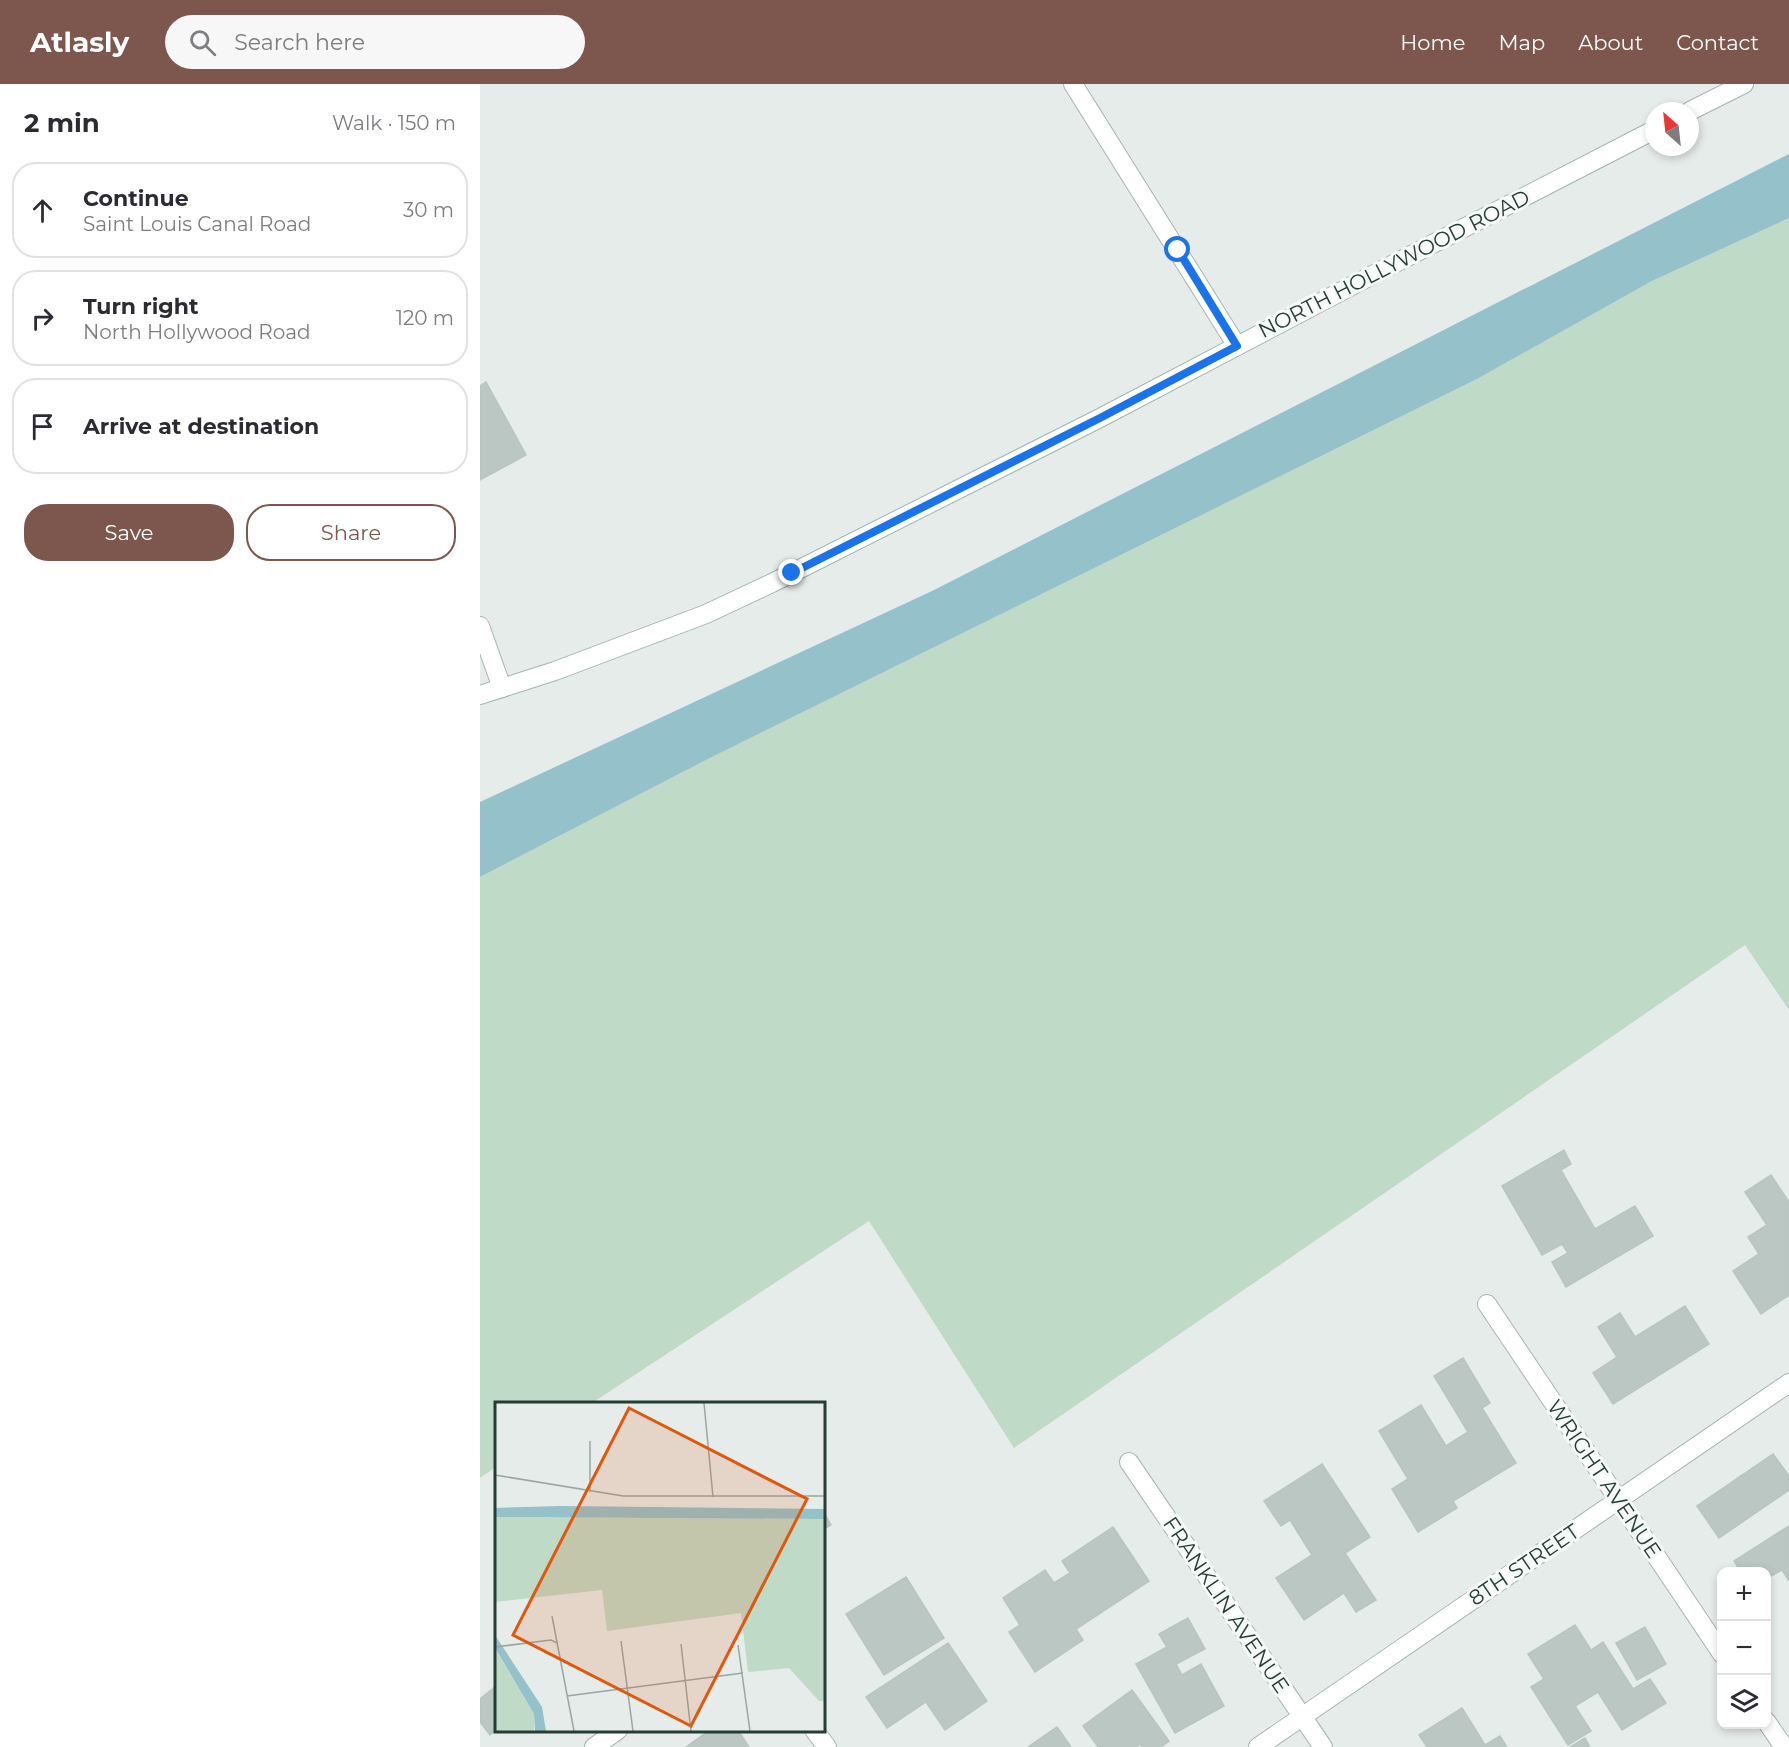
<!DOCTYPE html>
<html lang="en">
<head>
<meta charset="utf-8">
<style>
  body { margin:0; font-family:Montserrat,sans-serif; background:#f7f7f7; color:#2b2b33 }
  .controls { position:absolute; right:18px; bottom:18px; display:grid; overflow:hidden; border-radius:12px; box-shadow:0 3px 9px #0003 }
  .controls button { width:54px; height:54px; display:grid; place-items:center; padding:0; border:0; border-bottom:2px solid #e1e1e2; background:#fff; color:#2b2b33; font:30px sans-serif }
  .compass { position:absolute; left:1165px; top:18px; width:54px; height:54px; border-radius:50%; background:#fff; box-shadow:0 3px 9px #0003; rotate:333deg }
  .stop { position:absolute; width:18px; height:18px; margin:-14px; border:4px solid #1a73e8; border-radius:50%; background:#fff }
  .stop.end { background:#1a73e8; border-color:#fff; box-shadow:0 2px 6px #0008 }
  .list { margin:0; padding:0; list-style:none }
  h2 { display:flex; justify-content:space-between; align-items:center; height:78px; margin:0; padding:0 24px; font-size:26px }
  h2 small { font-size:20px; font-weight:400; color:#7c7c81 }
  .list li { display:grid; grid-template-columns:39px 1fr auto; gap:18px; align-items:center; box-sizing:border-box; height:96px; margin:0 12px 12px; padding:0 12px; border:2px solid #e1e1e2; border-radius:24px }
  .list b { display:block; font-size:22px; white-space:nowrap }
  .list p { margin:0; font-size:20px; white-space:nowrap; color:#7c7c81 }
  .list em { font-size:20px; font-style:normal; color:#7c7c81 }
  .actions { display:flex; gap:12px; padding:18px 24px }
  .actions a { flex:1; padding:14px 0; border:2px solid #7d564e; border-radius:24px; text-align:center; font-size:21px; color:#7d564e }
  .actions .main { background:#7d564e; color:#fff }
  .icon { flex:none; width:33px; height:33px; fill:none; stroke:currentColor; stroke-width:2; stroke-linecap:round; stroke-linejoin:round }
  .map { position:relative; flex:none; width:1309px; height:1663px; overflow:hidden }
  header { display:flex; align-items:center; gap:36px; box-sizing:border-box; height:84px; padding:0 30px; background:#7d564e; color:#fff }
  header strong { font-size:28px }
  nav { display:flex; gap:33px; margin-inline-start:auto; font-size:21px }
  .search { width:420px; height:54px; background:#f7f7f7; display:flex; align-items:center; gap:15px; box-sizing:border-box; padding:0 21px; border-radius:33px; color:#7c7c81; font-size:22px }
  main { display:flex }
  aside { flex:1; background:#fff }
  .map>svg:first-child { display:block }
  .green { fill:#c0dac8 }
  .water { fill:#94c1ca }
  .building { fill:#bac7c2; stroke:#b8c5c0; stroke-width:1.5 }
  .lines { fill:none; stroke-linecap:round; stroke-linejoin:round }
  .minor-casing { stroke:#a8b4b0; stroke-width:20 }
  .tertiary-casing { stroke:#a8b4b0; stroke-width:20 }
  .secondary-casing { stroke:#a1b4ad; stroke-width:20 }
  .minor { stroke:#fff; stroke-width:18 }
  .tertiary { stroke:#fff; stroke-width:18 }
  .secondary { stroke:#fff; stroke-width:18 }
  .route { stroke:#1a73e8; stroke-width:8 }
  .labels { text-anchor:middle; stroke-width:6; stroke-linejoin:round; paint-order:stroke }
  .street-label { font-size:21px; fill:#263c36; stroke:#f5f9f7 }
  .inset-road { fill:none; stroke:#99a6a1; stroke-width:1.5 }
  .view { fill:#de580e; fill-opacity:0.15; stroke:#de580e; stroke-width:3 }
  .inset-edge { fill:none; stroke:#263c36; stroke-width:3 }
</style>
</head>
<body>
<header>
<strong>Atlasly</strong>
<div class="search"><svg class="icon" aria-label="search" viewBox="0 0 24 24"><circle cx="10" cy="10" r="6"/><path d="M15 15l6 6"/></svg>Search here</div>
<nav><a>Home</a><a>Map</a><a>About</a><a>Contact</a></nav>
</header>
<main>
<aside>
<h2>2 min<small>Walk · 150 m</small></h2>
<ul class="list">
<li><svg class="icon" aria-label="ahead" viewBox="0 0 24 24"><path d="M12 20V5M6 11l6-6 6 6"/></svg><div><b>Continue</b><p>Saint Louis Canal Road</p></div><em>30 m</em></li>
<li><svg class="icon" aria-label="right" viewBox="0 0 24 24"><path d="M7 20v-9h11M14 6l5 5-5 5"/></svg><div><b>Turn right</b><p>North Hollywood Road</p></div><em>120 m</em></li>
<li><svg class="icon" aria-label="arrive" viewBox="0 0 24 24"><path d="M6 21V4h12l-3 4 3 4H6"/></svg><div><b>Arrive at destination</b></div></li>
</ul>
<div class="actions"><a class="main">Save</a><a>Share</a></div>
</aside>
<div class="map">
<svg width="1309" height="1663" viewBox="0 0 1309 1663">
  <rect width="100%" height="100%" fill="#e5ece9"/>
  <!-- green -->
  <path class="green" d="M1309,134V926L1265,861L534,1364L389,1137L112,1319L16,1320V1383L0,1394V793L226,676L997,295L1172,197Z"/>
  <!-- water -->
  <path class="water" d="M1309,70V134L1172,197L997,295L226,676L0,793V718L452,507Z"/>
  <!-- building -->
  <g class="building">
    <path d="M6,298L46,371L0,396V302Z"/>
    <path d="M1084,1066L1091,1080L1081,1086L1115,1145L1155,1122L1173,1152L1086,1203L1072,1178L1088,1169L1082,1160L1062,1171L1022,1102Z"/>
    <path d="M1291,1091L1309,1118V1211L1281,1230L1253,1187L1279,1170L1268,1153L1287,1141L1265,1108Z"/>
    <path d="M1205,1222L1229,1260L1133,1320L1113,1289L1137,1273L1118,1243L1140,1229L1155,1253Z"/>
    <path d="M983,1274L1010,1319L1002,1324L1036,1379L973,1417L977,1424L938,1448L912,1405L928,1395L899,1347L941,1321L966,1362L988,1348L954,1292Z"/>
    <path d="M1293,1370L1309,1392V1406L1239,1454L1217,1422Z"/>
    <path d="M842,1380L890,1453L865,1469L896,1516L876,1528L864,1509L824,1536L796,1494L832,1471L810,1436L801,1442L784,1417Z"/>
    <path d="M344,1429L351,1441L344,1445Z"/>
    <path d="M1309,1442V1497L1302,1486L1286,1495V1488H1261L1254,1477Z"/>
    <path d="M633,1443L669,1497L596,1545L603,1556L555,1588L529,1548L540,1541L523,1514L565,1486L574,1499L590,1489L582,1477Z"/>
    <path d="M426,1493L464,1554L404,1591L366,1530Z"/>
    <path d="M708,1534L725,1565L696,1580L702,1591L721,1580L744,1622L695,1649L656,1580L687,1563L679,1550Z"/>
    <path d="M1095,1541L1111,1566L1123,1558L1153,1605L1170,1595L1186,1619L1142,1646L1118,1608L1095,1622L1111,1647L1088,1661L1051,1603L1064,1595L1048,1570Z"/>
    <path d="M1165,1543L1186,1580L1157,1596L1136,1559Z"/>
    <path d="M468,1559L507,1617L465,1646L446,1618L407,1644L386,1613Z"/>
    <path d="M16,1602V1646L10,1651L0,1638V1615Z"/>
    <path d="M652,1606L689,1657L681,1663H662L660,1660L657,1663H618L603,1642Z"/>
    <path d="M982,1624L1005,1661L1020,1652L1027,1663H947L939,1651Z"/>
    <path d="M577,1643L591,1663H548Z"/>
    <path d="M230,1646H258L269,1663H206Z"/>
    <path d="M1105,1654L1110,1663H1090Z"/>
  </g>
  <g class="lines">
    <defs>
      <g id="minor">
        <path d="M0,542L22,604"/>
        <path d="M1007,1220L1242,1570"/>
        <path d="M649,1378L843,1663"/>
        <path d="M1286,1637L1304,1663"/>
        <path d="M334,1646L347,1663"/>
        <path d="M114,1663L138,1646"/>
        <path d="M778,1663L1309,1299"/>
      </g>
      <path id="tertiary" d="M593,0L757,262"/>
      <g id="secondary">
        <path d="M1210,27L1264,0"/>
        <path d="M0,611L75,587L226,530L292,499L620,334L902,186L1174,46"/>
      </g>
    </defs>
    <!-- minor casing -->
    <use href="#minor" class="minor-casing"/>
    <!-- tertiary casing -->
    <use href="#tertiary" class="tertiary-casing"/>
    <!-- secondary casing -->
    <use href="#secondary" class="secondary-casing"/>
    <!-- minor -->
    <use href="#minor" class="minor"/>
    <!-- tertiary -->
    <use href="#tertiary" class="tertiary"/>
    <!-- secondary -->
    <use href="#secondary" class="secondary"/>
  </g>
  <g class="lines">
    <!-- route -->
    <path class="route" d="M312,489L620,334L757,262L698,166"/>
  </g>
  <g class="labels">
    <!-- street labels -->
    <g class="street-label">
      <text transform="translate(914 180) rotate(-27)" y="7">NORTH HOLLYWOOD ROAD</text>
      <text transform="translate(1124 1395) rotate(56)" y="7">WRIGHT AVENUE</text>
      <text transform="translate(1044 1481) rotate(-34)" y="7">8TH STREET</text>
      <text transform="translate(746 1521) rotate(56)" y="7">FRANKLIN AVENUE</text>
    </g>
  </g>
  <!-- overview -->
  <g transform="translate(15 1318)">
    <rect width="330" height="330" fill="#e5ece9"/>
    <path d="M0,115L330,117V299H324L294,266L253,270L246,211L112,229L107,188L0,200ZM0,247L39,312V329H0Z" fill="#c0dac8"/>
    <path d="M65,104L330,107V117L0,115V106ZM0,233L47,305L51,329H40L39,312L0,246Z" fill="#94c1ca"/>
    <path class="inset-road" d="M209,1L218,95M95,39V90M0,73L128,94H330M57,214L79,329M126,239L138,329M186,242L196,329M243,243L255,329M0,245L56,238L62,241M72,294L248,271"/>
    <path class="view" d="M134,6L312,97L196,324L18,233Z"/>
    <rect width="330" height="330" class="inset-edge"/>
  </g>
</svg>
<div class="controls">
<button>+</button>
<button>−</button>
<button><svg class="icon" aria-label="layers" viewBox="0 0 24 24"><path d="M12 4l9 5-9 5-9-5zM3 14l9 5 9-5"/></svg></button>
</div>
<svg class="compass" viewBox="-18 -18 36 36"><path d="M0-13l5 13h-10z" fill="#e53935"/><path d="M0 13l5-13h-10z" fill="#7c7c81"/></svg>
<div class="stop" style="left:698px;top:166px"></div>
<div class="stop end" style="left:312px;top:489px"></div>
</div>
</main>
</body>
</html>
